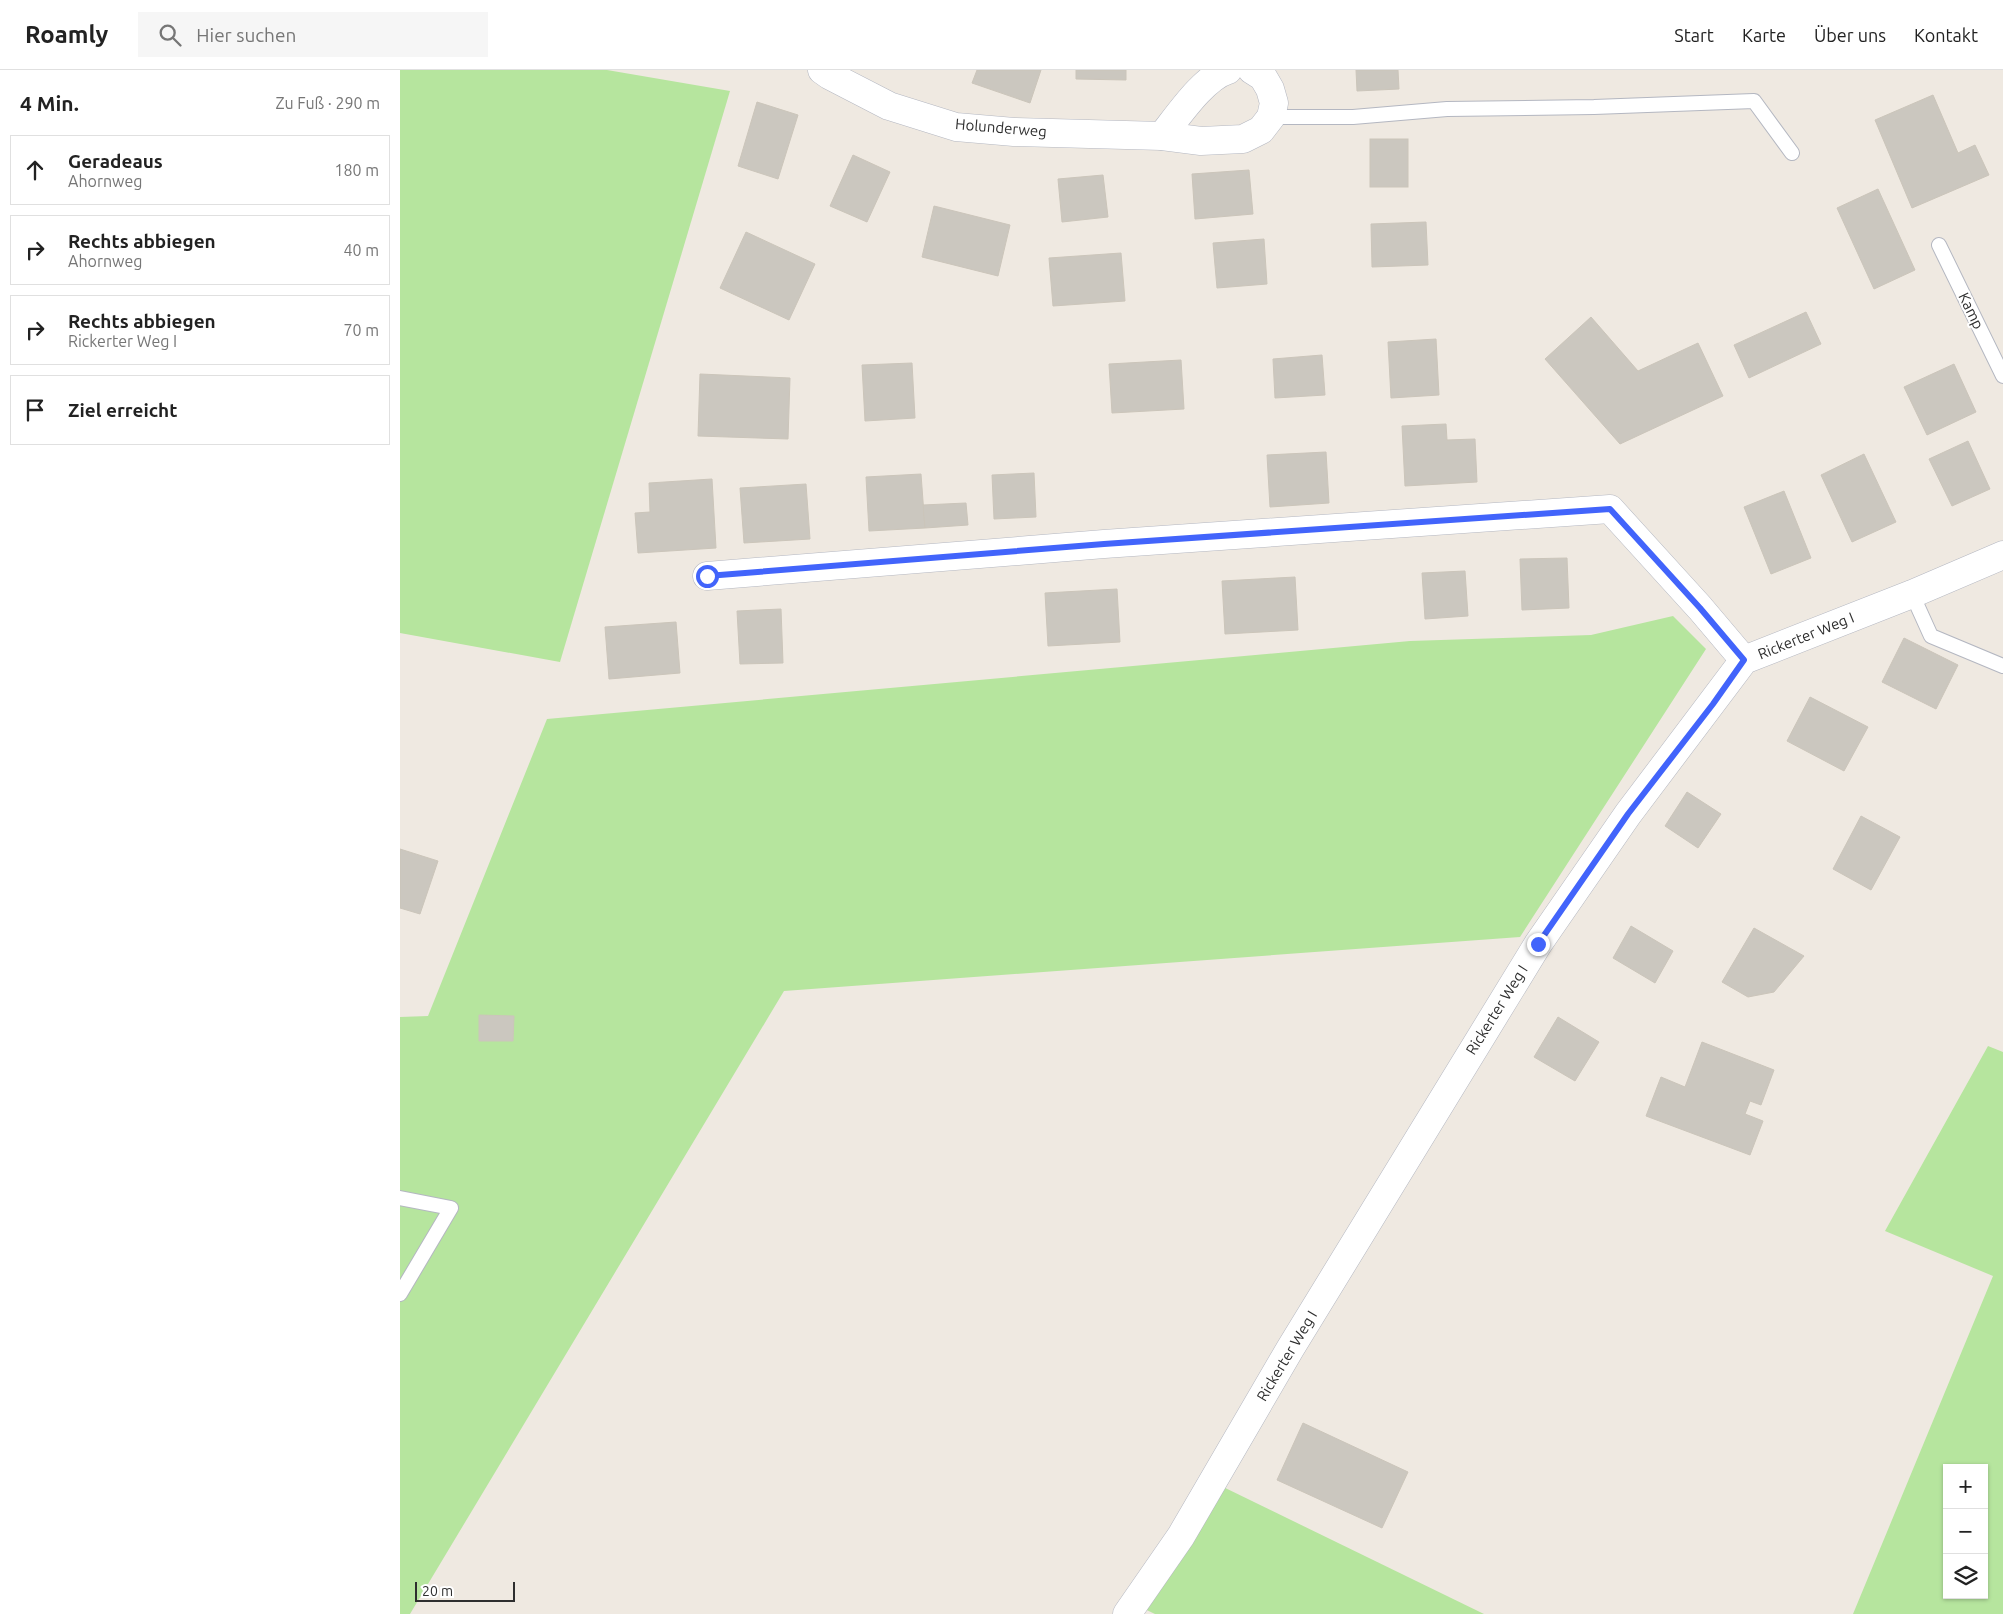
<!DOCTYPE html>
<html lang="de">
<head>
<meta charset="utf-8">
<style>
  body { margin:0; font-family:Ubuntu,sans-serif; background:#f6f6f6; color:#222 }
  .controls { position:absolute; right:15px; bottom:15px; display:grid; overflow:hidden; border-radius:0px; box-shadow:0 1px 4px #0004 }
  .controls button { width:45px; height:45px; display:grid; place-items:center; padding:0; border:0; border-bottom:1px solid #e0e0e0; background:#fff; color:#222; font:25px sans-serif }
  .scale { position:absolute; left:15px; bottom:12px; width:100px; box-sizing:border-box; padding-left:5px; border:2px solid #2e2e2e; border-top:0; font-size:14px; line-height:18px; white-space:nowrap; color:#2e2e2e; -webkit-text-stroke:4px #fff; paint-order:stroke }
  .stop { position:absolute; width:15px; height:15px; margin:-11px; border:4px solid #4264fb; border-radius:50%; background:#fff }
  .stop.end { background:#4264fb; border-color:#fff; box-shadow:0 1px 5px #0008 }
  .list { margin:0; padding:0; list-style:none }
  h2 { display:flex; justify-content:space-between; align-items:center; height:65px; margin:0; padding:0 20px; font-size:21px }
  h2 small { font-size:16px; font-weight:400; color:#767676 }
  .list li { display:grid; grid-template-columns:32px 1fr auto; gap:15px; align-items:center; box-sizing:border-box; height:70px; margin:0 10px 10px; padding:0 10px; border:1px solid #e0e0e0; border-radius:0px }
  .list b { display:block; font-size:19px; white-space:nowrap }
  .list p { margin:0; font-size:16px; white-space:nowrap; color:#767676 }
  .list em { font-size:16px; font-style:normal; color:#767676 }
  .icon { flex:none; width:28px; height:28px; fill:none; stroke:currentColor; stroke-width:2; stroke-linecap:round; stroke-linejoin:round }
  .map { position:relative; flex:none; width:1603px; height:1544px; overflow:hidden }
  header { display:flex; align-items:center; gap:30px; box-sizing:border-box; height:70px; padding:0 25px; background:#fff; border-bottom:1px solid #e0e0e0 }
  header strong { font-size:24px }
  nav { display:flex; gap:28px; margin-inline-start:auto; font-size:18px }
  .search { width:350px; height:45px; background:#f6f6f6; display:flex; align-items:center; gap:12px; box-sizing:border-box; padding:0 18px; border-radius:0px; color:#767676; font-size:19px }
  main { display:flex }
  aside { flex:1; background:#fff }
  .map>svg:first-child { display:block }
  .green { fill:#b6e59e; fill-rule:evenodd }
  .building { fill:#cbc7bf; stroke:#cbc5ba }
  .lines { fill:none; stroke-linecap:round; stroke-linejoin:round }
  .service-casing { stroke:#b4b7c1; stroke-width:16 }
  .minor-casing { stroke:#b4b7c1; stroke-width:29 }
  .service { stroke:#fff; stroke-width:14 }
  .minor { stroke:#fff; stroke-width:28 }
  .route { stroke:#4264fb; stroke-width:6 }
  .labels { text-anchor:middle; stroke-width:4; stroke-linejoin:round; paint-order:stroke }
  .street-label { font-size:15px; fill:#2e2e2e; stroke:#fff }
</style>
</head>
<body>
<header>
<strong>Roamly</strong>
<div class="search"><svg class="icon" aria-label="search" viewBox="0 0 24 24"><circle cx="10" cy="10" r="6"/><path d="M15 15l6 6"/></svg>Hier suchen</div>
<nav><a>Start</a><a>Karte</a><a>Über uns</a><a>Kontakt</a></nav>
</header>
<main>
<aside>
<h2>4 Min.<small>Zu Fuß · 290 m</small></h2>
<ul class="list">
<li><svg class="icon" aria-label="ahead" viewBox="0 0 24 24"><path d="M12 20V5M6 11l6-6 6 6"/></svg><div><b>Geradeaus</b><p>Ahornweg</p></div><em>180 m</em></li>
<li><svg class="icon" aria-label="right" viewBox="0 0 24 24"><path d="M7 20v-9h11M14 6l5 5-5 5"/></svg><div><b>Rechts abbiegen</b><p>Ahornweg</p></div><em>40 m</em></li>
<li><svg class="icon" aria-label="right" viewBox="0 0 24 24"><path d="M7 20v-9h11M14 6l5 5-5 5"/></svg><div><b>Rechts abbiegen</b><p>Rickerter Weg I</p></div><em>70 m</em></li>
<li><svg class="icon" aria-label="arrive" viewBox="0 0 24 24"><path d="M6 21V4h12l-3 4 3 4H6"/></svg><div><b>Ziel erreicht</b></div></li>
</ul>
</aside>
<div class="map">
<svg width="1603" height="1544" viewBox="0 0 1603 1544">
  <rect width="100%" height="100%" fill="#efe9e1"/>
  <!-- green -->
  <g class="green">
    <path d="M0,0H207L330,21L160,592L0,563Z"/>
    <path d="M1273,546L1306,579L1120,867L384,921L10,1544H0V947L28,946L147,649L1010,571L1191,565Z"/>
    <path d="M1588,976L1603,982V1544H1453L1593,1206L1485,1161ZM1547,1398H1584V1525H1547Z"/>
    <path d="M815,1413L1084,1544H755L734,1534Z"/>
  </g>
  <!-- building -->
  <g class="building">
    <path d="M577,0H641L630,33L572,13Z"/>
    <path d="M676,0H726V10L676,9Z"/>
    <path d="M956,0H998L999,19L957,21Z"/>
    <path d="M1533,25L1558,83L1575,75L1589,105L1512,138L1475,50Z"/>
    <path d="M357,32L398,45L378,109L338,96Z"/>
    <rect x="970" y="69" width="38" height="48"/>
    <path d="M453,85L490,102L467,152L430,136Z"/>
    <path d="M849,100L853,144L795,149L792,104Z"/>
    <path d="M703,105L708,147L662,152L658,109Z"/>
    <path d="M1478,119L1515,200L1474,219L1437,138Z"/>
    <path d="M534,136L610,155L598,206L522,187Z"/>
    <path d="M1026,152L1028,195L972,197L971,154Z"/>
    <path d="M346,162L415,194L389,250L320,218Z"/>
    <path d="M864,169L867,214L817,218L813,173Z"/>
    <path d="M721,183L725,231L653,236L649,188Z"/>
    <path d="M1406,242L1421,274L1349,308L1334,275Z"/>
    <path d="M1191,247L1238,301L1298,273L1323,326L1220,374L1145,289Z"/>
    <path d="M1036,269L1039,325L991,328L988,272Z"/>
    <path d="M922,285L925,325L875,328L873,289Z"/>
    <path d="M781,290L784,339L712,343L709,294Z"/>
    <path d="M512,293L515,348L465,351L462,295Z"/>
    <path d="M1554,294L1576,342L1527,365L1504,317Z"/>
    <path d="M300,304L390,308L388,369L298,366Z"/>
    <path d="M1046,354L1047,370L1075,369L1077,412L1005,416L1002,356Z"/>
    <path d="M1568,371L1590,419L1552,436L1529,389Z"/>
    <path d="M926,382L929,433L870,437L867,385Z"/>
    <path d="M1464,384L1496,452L1452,472L1421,405Z"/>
    <path d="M634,403L636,447L594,449L592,405Z"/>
    <path d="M521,404L525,458L469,461L466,407Z"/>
    <path d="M312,409L316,478L238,483L235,443L250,442L249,413Z"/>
    <path d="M406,414L410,469L344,473L340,418Z"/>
    <path d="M1384,421L1411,488L1371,504L1344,437Z"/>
    <path d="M566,433L568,455L525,458L523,435Z"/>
    <path d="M1167,488L1169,538L1122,540L1120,489Z"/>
    <path d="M1065,501L1068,546L1025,549L1022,503Z"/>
    <path d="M895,507L898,560L825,564L822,511Z"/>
    <path d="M717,519L720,572L648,576L645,523Z"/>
    <path d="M381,539L383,593L340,594L337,541Z"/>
    <path d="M276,552L280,603L209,609L205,557Z"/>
    <path d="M1504,568L1558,595L1536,639L1482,612Z"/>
    <path d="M1410,627L1468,657L1444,701L1387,671Z"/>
    <path d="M1287,722L1321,744L1298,778L1265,756Z"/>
    <path d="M1461,746L1500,767L1471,820L1433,799Z"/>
    <path d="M0,779L38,791L20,844L0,838Z"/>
    <path d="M1231,856L1273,881L1255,913L1213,888Z"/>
    <path d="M1354,858L1404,886L1374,922L1348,927L1322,912Z"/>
    <path d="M79,945L114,946L113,971H79Z"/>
    <path d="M1158,947L1199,972L1175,1011L1134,987Z"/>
    <path d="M1302,972L1374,1000L1361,1035L1350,1031L1345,1044L1363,1051L1350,1085L1246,1046L1261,1007L1285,1017Z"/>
    <path d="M903,1353L1008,1402L982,1458L877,1410Z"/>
  </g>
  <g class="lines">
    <defs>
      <g id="service">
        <path d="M871,47H953L1047,39L1194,37L1354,31L1392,83"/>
        <path d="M1539,175L1603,306"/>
        <path d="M1512,524L1531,566L1603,596"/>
        <path d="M0,1128L51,1138L0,1224"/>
      </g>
      <g id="minor">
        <path d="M422,0L429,5L489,36L556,57L614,62L762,66L801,71L843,69L861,60L871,47L874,33L870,19L863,7L852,0"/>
        <path d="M762,66C778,46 804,7 828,0"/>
        <path d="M307,506L704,474L1210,439L1300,538L1344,590"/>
        <path d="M727,1544L781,1466L890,1279L1138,874L1228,744L1344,590L1512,524L1603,485"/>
      </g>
    </defs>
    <!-- service casing -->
    <use href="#service" class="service-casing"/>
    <!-- minor casing -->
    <use href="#minor" class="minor-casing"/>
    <!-- service -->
    <use href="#service" class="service"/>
    <!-- minor -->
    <use href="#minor" class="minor"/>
  </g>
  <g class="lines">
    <!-- route -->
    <path class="route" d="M307,506L704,474L1210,439L1300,538L1344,590L1313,634L1228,744L1138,874"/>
  </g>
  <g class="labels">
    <!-- street labels -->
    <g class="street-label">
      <text transform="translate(601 58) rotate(5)" y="5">Holunderweg</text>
      <text transform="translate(1571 241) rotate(64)" y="5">Kamp</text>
      <text transform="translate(1406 566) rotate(-22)" y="5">Rickerter Weg I</text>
      <text transform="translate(1097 940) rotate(-58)" y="5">Rickerter Weg I</text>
      <text transform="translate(887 1286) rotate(-59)" y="5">Rickerter Weg I</text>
    </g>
  </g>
</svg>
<div class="controls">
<button>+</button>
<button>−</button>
<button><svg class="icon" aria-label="layers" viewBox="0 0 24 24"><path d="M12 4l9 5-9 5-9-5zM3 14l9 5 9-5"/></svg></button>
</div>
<div class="scale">20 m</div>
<div class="stop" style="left:307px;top:506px"></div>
<div class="stop end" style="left:1138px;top:874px"></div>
</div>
</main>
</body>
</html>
